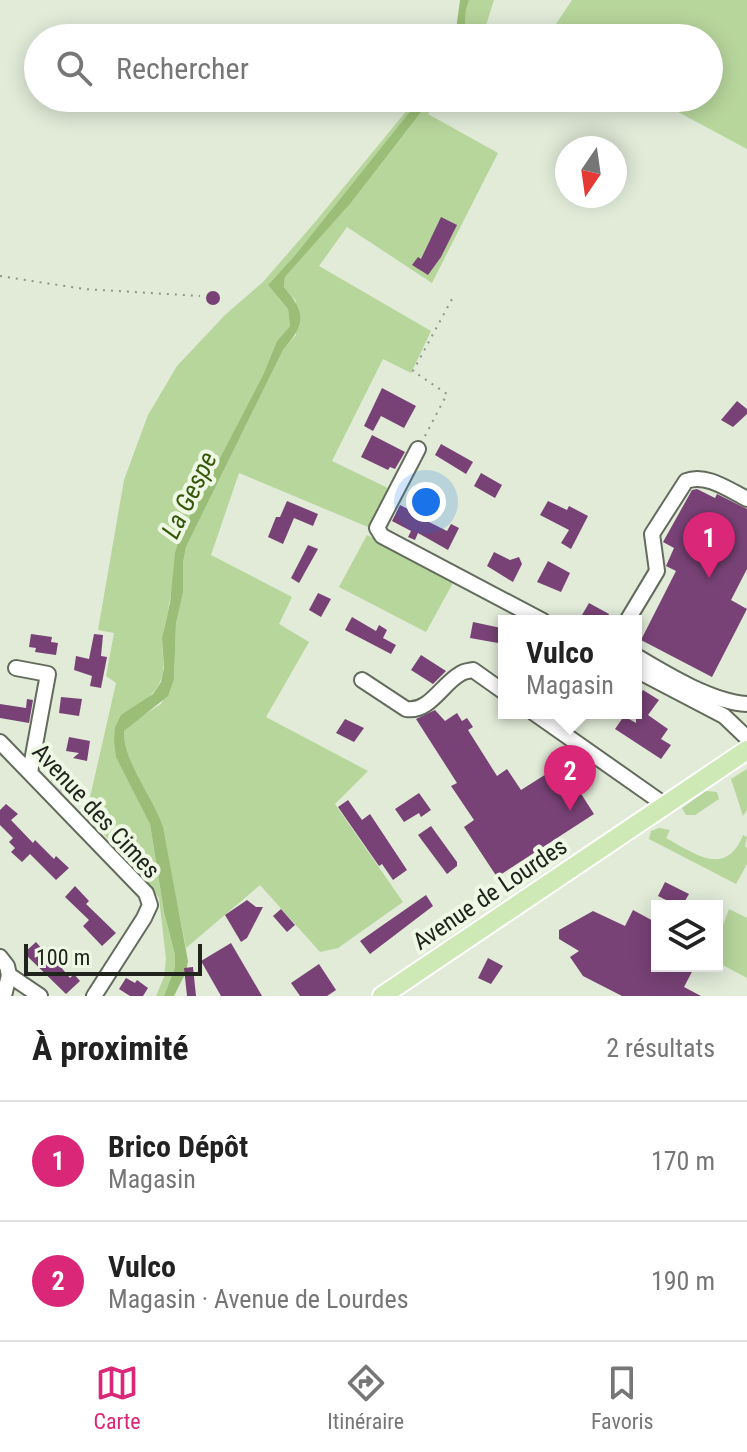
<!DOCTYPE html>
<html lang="fr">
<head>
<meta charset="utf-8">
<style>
  body { margin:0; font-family:"Roboto Condensed",sans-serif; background:#f6f6f6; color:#222 }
  .controls { position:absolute; right:24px; bottom:24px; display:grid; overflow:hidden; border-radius:0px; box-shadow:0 4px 20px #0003 }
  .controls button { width:72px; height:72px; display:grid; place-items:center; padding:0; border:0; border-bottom:2px solid #e0e0e0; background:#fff; color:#222; font:40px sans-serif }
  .compass { position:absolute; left:555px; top:136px; width:72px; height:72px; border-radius:50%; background:#fff; box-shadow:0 4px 20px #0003; rotate:193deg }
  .scale { position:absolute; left:24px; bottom:20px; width:178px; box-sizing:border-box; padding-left:8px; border:4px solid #21241d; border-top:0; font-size:22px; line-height:28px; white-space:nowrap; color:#21241d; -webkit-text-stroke:6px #eef8e5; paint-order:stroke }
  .you { position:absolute; left:426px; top:502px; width:28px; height:28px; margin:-20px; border:6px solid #fff; border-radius:50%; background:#1a73e8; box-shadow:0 0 0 12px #1a73e833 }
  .badge { display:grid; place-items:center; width:52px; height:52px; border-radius:50%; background:#db2777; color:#fff; font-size:26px; font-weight:700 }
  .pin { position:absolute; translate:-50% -66px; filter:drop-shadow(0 2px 4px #0008) }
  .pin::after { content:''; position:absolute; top:42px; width:28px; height:24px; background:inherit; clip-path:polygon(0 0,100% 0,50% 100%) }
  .popup { position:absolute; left:498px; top:615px; width:144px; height:104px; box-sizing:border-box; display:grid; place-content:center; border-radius:0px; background:#fff; filter:drop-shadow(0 2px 6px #0005); font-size:26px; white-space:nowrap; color:#767676 }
  .popup b { font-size:30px; color:#222 }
  .popup::after { content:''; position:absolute; left:50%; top:100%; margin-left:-16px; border:16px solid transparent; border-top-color:#fff }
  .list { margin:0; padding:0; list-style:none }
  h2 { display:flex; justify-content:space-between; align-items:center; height:104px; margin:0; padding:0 32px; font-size:34px }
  h2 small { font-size:26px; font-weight:400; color:#767676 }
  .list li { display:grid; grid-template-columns:52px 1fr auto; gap:24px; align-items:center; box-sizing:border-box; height:120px; padding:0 32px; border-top:2px solid #e0e0e0 }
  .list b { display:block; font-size:30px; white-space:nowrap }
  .list p { margin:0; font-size:26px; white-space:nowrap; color:#767676 }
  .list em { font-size:26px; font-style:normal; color:#767676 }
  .icon { flex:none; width:44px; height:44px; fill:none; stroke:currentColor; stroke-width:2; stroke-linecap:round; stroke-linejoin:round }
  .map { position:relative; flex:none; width:747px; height:996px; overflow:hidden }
  .search { position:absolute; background:#fff; box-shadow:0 4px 20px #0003; left:24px; right:24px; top:24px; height:88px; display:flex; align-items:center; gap:20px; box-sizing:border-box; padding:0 28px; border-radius:44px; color:#767676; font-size:30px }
  .sheet { height:344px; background:#fff }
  nav { display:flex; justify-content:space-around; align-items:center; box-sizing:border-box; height:112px; border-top:2px solid #e0e0e0; background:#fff; font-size:22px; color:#767676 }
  nav a { display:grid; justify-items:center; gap:4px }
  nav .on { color:#db2777 }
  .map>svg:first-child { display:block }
  .green { fill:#b7d69c }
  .water { fill:#9abe77 }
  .building { fill:#784276 }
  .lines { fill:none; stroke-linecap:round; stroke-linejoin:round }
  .minor-casing { stroke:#636c5c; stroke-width:18 }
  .major-casing { stroke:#fff; stroke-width:22 }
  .path { stroke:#8e9587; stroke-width:2; stroke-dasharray:2 6; stroke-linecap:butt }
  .minor { stroke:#fff; stroke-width:14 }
  .major { stroke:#cfe9b6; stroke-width:18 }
  .labels { text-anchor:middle; stroke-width:8; stroke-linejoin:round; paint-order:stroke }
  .street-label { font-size:24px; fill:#21241d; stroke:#eef8e5 }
  .water-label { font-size:26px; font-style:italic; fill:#37580a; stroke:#eef8e5 }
</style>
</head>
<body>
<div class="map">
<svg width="747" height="996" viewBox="0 0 747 996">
  <rect width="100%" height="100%" fill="#e1ebd8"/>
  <!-- green -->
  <g class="green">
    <path d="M469,0H494L482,38H464L466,10Z"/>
    <path d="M572,0H747V149L652,98H709V38H553L550,33Z"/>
    <path d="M417,98H421L296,254L268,285L288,309L290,326L277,341L263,375L182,531C174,555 174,579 169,605C168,615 164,625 163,635C160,652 168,668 159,684C149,704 126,708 115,727L150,824L164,912L175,955V967L164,996H156L164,977L166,959L159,898L126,858L86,815L116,683L106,676L114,633L98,630L124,480L148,415L177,366L225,315L263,282L316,221Z"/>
    <path d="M432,98H440L428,114L498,153L432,283L347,227L319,266L431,331L411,373L383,359L332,461L388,488L368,527L239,473L211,555L292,597L279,624L309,642L266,717L368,771L335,804L403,902L338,948L320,952L260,885L186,948L162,827C153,797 123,761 124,731L136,720L161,704L174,679L176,623L183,593V563L186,547L283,350L296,335V301L284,287L285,277L350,204Z"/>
    <path d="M367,535L454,581L426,632L339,587Z"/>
    <path d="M747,769V810L743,816L731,779Z"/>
    <path d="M706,791L717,792L719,799L695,815H686L682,808Z"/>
    <path d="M659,828L670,830L666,838C695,854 726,878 743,835L747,837L745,846L747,848V864L736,884L649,839L651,831Z"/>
    <path d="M729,909L747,918V978L717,962V942Z"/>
  </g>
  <!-- water -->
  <g class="water">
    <path d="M460,0H469L466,10L464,38H455Z"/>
    <path d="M432,98L350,204L285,277L284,287C307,314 305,324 283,350L186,547L183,563V593L176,623L174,679L168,696L124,731C123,761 153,797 163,827L188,961L186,972L174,996H164L175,967V955L164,912L150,824L116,757L114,741L115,727L121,715L153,694L161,682L164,668L162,638L170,603L175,553L182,531L263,375L277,341L290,326L288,309L268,285L296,254L420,99Z"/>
  </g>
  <!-- building -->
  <g class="building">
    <path d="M441,217L457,225L441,257L428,275L412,265L418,257L421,259Z"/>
    <circle cx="213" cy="298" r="7"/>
    <path d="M382,388L416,406L404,428L381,416L373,431L364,426Z"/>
    <path d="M737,401L747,409V414L733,427L721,420Z"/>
    <path d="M372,435L405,452L395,469L390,467L388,470L361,457Z"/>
    <path d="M441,444L473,462L466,474L435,455Z"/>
    <path d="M481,473L502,485L495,498L474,486Z"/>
    <path d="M697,489L715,498L717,494L747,509V569L731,600L747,609L712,677L641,640L676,571L666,566L674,548L663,542L692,490Z"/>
    <path d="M287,501L318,514L313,526L294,518L283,544L268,537L276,517H280Z"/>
    <path d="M548,501L567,510L569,506L588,516L571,549L561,543L569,530L540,515Z"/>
    <path d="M400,505L418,514L421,507L430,511L425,520L447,531L451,524L459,528L448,550L418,533L415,540L408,537L411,531L392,521Z"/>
    <path d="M308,545L318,549L299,583L291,578Z"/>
    <path d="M494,552L510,560L519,557L522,564L513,582L487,566Z"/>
    <path d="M548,561L570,573L561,592L537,582Z"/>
    <path d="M318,593L331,599L321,617L309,610Z"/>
    <path d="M589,603L609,614L605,621H592L582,615Z"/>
    <path d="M352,617L376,631L379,625L387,630L383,638L396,645L391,654L345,630Z"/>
    <path d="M473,622L501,628L498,643L470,638Z"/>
    <path d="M31,634L52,637L51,642L58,643L56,655L35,652L36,648L29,647Z"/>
    <path d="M94,634L103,635L101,656L107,657L101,688L90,686L92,676L74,670L76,656L89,659Z"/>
    <path d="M421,655L446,671L433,684L411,670Z"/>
    <path d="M643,690L659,700L648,715L668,729L661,739L671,745L661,759L615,729L624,716L636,723V700Z"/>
    <path d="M61,697L82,699L79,716L59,713Z"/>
    <path d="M27,699L33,700L29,723L0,718V704L26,708Z"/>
    <path d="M435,710L445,721L457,713L462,721L467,718L473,727L468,730L497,776L507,769L521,790L562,764L594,814L497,877L464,827L474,820L451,786L457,783L416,719Z"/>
    <path d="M345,719L364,728L354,742L336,733Z"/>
    <path d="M69,737L90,741L87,761L73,758L79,753L66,751Z"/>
    <path d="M65,767L77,779L63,793L51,780Z"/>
    <path d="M419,793L431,810L421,817L419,813L404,822L395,809Z"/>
    <path d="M348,800L362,820L370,814L407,870L393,880L382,864L379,866L338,807Z"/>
    <path d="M6,804L18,814L11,820L33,843L35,840L54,859L56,856L69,868L56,880L30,854L22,862L11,852L15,848L9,842L13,838L0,825V810Z"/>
    <path d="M431,826L457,862V866L447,874L418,835Z"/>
    <path d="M665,882L689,894L682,906H671L672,903L658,896Z"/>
    <path d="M75,886L89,901L86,904L116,933L102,946L83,926L89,920L65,897Z"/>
    <path d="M426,895L433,906L370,954L360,941Z"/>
    <path d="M247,900L256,907H263L247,938L241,942L225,915Z"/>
    <path d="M281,909L295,925L287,932L273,916Z"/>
    <path d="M633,910L657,923V966H695L684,987L701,996H622L583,976L570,957L579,951L559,939V930L593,911L625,926Z"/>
    <path d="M36,942L43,950L45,948L70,978L74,974L80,981L66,994L24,953Z"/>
    <path d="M231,943L262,996H221L201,961Z"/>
    <path d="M488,958L503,966L491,984L478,978Z"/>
    <path d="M319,964L336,990L327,996H300L291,983Z"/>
    <path d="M193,967L196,996H187L184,968Z"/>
    <path d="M126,978L135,983L137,980L148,988L143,996H130L119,989Z"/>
  </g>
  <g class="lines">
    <defs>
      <g id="minor">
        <path d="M418,449L377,528L382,536L543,621"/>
        <path d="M627,621L657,571L652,534L686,481C706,473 729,490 747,499"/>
        <path d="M636,656C666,674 712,702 747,704"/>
        <path d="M16,668L48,674L30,772"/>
        <path d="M636,670L724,716L747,738"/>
        <path d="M362,680L406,709C429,713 442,684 460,674C464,671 469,671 473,670L504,692"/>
        <path d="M534,713L665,805"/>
        <path d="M0,742L146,893L150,905L144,918L94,996"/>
        <path d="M0,957L7,966L9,975"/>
        <path d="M4,996L9,975L40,996"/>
      </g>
      <path id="major" d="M382,996L747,750"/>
    </defs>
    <!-- minor casing -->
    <use href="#minor" class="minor-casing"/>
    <!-- major casing -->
    <use href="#major" class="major-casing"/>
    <!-- path -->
    <g class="path">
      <path d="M0,276L84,289L200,296"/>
      <path d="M425,436L447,394L413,371L452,299"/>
    </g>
    <!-- minor -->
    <use href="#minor" class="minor"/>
    <!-- major -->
    <use href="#major" class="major"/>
  </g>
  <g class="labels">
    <!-- street labels -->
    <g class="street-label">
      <text transform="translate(96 811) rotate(47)" y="8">Avenue des Cimes</text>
      <text transform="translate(490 894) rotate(-34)" y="8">Avenue de Lourdes</text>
    </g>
    <!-- water labels -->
    <g class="water-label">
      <text transform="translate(189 495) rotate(-64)" y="9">La Gespe</text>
    </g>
  </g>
</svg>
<div class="controls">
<button><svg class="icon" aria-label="layers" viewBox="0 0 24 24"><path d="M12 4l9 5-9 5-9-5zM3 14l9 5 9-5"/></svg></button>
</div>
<svg class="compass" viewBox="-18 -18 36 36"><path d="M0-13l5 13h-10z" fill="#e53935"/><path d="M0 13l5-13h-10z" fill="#767676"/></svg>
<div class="scale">100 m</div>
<div class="you"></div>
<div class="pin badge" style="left:709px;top:578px">1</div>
<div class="pin badge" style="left:570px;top:811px">2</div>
<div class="popup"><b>Vulco</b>Magasin</div>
<div class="search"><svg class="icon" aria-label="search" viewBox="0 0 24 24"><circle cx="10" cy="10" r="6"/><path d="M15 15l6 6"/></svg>Rechercher</div>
</div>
<section class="sheet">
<h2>À proximité<small>2 résultats</small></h2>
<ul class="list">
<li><span class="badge">1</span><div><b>Brico Dépôt</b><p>Magasin</p></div><em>170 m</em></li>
<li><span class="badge">2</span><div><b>Vulco</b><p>Magasin · Avenue de Lourdes</p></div><em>190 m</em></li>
</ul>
</section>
<nav>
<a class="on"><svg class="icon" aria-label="map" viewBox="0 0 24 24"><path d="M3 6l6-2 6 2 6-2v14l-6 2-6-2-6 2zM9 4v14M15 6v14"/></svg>Carte</a>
<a><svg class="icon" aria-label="directions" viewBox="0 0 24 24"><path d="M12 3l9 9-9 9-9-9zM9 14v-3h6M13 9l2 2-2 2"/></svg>Itinéraire</a>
<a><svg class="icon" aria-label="saved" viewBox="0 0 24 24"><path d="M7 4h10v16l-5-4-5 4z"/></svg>Favoris</a>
</nav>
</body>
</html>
